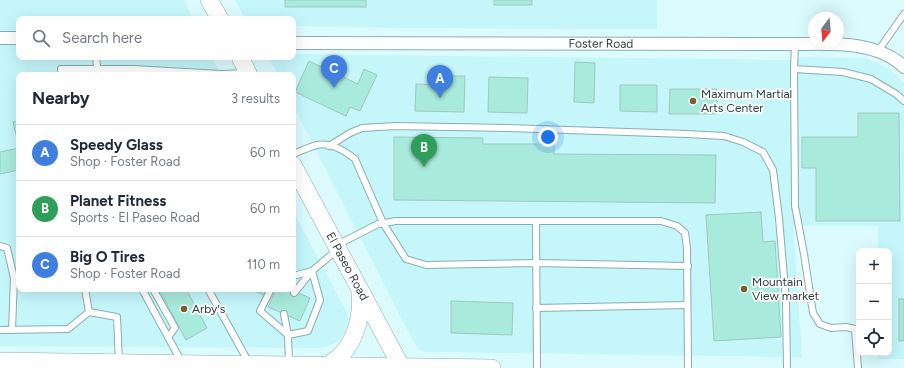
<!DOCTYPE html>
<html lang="en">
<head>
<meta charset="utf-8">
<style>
  body { margin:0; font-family:Figtree,sans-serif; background:#f6f6f7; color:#1f2937 }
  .controls { position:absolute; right:12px; bottom:12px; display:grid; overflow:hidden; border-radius:8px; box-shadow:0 4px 16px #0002 }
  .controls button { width:36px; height:36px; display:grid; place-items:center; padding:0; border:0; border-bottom:1px solid #e0e1e3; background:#fff; color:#1f2937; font:20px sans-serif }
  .compass { position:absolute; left:808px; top:12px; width:36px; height:36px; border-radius:50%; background:#fff; box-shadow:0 4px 16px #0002; rotate:196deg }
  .you { position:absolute; left:548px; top:137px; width:14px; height:14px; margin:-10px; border:3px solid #fff; border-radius:50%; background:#1a73e8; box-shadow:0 0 0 6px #1a73e833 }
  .badge { display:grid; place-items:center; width:26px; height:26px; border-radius:50%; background:#756130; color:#fff; font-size:13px; font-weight:700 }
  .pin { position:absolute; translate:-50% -33px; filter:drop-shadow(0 1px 2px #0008) }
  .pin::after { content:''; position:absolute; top:21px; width:14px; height:12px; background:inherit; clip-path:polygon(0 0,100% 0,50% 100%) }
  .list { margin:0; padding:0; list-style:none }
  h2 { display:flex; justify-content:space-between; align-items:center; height:52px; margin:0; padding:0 16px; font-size:17px }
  h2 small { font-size:13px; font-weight:400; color:#747a83 }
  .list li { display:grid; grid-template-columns:26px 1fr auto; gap:12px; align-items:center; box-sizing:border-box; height:56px; padding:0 16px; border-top:1px solid #e0e1e3 }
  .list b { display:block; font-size:15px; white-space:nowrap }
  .list p { margin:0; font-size:13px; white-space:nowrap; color:#747a83 }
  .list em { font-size:13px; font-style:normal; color:#747a83 }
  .icon { flex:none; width:22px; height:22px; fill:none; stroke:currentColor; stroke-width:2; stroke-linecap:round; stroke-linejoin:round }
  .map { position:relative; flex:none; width:904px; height:368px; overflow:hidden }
  .search { position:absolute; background:#fff; box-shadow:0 4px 16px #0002; left:16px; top:16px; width:280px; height:44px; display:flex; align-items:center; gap:10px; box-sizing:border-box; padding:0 14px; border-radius:8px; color:#747a83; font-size:15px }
  .panel { position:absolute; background:#fff; box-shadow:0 4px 16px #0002; left:16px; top:72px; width:280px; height:220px; border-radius:8px }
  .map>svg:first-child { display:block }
  .built { fill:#c4f6fa }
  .building { fill:#a8eadb; stroke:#a1c7be }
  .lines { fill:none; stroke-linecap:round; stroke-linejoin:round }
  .lane-casing { stroke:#88aeb1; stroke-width:8 }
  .street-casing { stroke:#88aeb1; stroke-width:14 }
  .secondary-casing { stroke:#88aeb1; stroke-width:18 }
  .lane { stroke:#fff; stroke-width:6 }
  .street { stroke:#fff; stroke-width:12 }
  .secondary { stroke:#fff; stroke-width:17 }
  .poi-dot { fill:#756130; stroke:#fff; stroke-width:1.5 }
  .labels { text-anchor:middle; stroke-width:3.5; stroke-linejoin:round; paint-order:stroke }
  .street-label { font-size:12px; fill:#2c3c3d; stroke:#fff }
  .poi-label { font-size:12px; fill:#2c3c3d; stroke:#fff; text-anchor:start }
</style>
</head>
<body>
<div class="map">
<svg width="904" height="368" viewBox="0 0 904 368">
  <rect width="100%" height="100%" fill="#dbfbfe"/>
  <!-- built -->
  <g class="built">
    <path d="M0,0H184L193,19H19V57H212L221,75H19V289H293V211L344,307L348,316L347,324L344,334L338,341L329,346L319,348L0,346Z"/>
    <path d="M235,0H657V29L404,28L293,26V19H245Z"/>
    <path d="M293,54L789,60V57L864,58L878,63L893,72L904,83V359H878V353H889V251H878V226H793L802,357L428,352L421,351L418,348L412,339L293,105V75H278L269,58V57H293Z"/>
  </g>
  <!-- building -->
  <g class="building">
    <rect x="285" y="0" width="81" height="7"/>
    <rect x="494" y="0" width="38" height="5"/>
    <path d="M309,61L358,84L364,69L377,75L360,111L350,107L346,116L295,92Z"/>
    <path d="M575,62L595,63L594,103L574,102Z"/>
    <path d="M451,76H465L464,112L415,111L416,84L450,85Z"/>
    <path d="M489,77L528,78L527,113L488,112Z"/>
    <path d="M620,85H657V112L620,111Z"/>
    <path d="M670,89H717V114H669Z"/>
    <path d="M858,113H899L900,221H816V168H802V137H858Z"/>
    <path d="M19,120V170L0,174V152L19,148L13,122Z"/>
    <path d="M394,137L483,138V144H554V154L716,155L715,203L394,200Z"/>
    <path d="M761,212L763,242L775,241L781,337L714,341L706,215Z"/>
    <path d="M164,289H186L207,328L186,340L160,291Z"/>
    <path d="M252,289H267L264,295L251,290Z"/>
    <path d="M276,289H289L310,298L300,321L268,307Z"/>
    <rect x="899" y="299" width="5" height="42"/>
    <path d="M451,301L513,303L512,335L451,333Z"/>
  </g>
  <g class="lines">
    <defs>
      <g id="lane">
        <path d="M795,44L794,69L795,206L804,254L813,313L820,324L831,328L846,327L855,329L858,368"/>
        <path d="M878,51L904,14"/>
        <path d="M96,57L98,75"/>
        <path d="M794,69L843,72L871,79L896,94L904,101"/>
        <path d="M62,75L61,69H133"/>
        <path d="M127,75L133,69L221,74L247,73"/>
        <path d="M329,146L350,133L362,128L395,126L508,128L687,134L724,136L743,142L763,152L773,170L779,218L786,301L787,368"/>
        <path d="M293,154C301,151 309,147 317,145C330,142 345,151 355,159L383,223L406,259L426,265L536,263L688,266"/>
        <path d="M536,221L537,368"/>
        <path d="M337,245L378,224L396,221H661L677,226L685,233L687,248L688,368"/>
        <path d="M0,246L7,248L14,278L12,330"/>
        <path d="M293,276L312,271"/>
        <path d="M85,289L89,312"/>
        <path d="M142,289L181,361"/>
        <path d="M153,289L175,328L168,337"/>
        <path d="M208,289L249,363"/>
        <path d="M271,289L260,311L288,335"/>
        <path d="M294,293L312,271"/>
        <path d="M536,308L687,305"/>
        <path d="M284,314L288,335"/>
        <path d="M0,330L68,329L89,312L117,317L119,362"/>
        <path d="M289,363L288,335L308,331L320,300L312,271L337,250"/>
      </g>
      <g id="street">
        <path d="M0,38H19"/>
        <path id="s1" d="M293,43L795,44C830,44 877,40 904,67"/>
      </g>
      <g id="secondary">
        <path d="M209,0L220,19"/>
        <path d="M240,57L249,75"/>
        <path id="s2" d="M293,165L402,368"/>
        <path d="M0,361L492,368"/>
        <path d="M328,366C331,363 334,360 338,358C351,346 358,328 360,311C361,305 360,298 360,292"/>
      </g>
    </defs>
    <!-- lane casing -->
    <use href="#lane" class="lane-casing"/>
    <!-- street casing -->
    <use href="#street" class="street-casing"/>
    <!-- secondary casing -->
    <use href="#secondary" class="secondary-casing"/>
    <!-- lane -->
    <use href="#lane" class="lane"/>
    <!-- street -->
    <use href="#street" class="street"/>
    <!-- secondary -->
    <use href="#secondary" class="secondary"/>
  </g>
  <!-- markers -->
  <g class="poi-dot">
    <circle cx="693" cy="101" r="4"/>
    <circle cx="744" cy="289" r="4"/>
    <circle cx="184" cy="309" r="4"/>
  </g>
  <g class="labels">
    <!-- street labels -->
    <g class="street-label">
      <text dy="4" stroke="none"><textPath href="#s1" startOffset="308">Foster Road</textPath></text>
      <text dy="4" stroke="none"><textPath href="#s2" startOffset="115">El Paseo Road</textPath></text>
    </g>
    <!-- poi labels -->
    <g class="poi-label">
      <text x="701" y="98">Maximum Martial<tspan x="701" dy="14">Arts Center</tspan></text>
      <text x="752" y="286">Mountain<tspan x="752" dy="14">View market</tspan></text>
      <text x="192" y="313">Arby's</text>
    </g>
  </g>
</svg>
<div class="controls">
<button>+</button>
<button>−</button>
<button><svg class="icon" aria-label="locate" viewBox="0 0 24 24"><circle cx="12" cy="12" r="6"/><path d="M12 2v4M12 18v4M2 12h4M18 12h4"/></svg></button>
</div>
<svg class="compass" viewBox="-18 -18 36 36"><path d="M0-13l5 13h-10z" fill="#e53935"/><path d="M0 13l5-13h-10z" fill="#747a83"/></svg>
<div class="you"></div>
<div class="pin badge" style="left:440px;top:98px;background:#3f7fe0">A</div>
<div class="pin badge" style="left:424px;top:167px;background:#2e9e5b">B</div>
<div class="pin badge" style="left:334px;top:88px;background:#3f7fe0">C</div>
<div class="search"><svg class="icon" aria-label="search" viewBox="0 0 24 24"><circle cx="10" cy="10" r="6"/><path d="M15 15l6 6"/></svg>Search here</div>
<section class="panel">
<h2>Nearby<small>3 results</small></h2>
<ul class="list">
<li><span class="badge" style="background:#3f7fe0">A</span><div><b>Speedy Glass</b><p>Shop · Foster Road</p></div><em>60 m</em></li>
<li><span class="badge" style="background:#2e9e5b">B</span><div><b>Planet Fitness</b><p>Sports · El Paseo Road</p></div><em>60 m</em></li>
<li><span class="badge" style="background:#3f7fe0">C</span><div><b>Big O Tires</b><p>Shop · Foster Road</p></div><em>110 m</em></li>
</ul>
</section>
</div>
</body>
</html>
